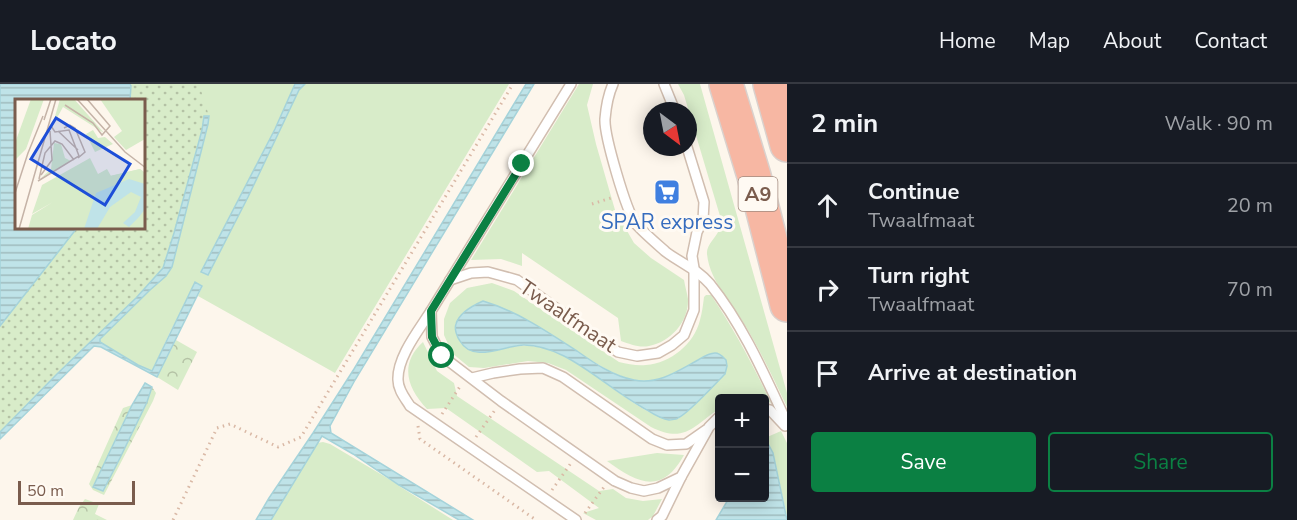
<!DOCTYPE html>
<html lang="en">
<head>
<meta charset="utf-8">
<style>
  body { margin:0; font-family:"Nunito Sans",sans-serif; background:#242831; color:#f1f3f6 }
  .controls { position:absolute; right:18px; bottom:18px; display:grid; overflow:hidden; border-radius:6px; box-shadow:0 3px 15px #0003 }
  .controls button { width:54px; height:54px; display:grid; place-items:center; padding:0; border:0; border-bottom:2px solid #363941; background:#171b24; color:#f1f3f6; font:30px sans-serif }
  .compass { position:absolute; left:643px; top:18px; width:54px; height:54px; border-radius:50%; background:#171b24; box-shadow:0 3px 15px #0003; rotate:148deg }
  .scale { position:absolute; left:18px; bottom:15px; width:117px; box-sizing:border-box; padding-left:6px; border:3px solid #7a5c4d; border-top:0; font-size:16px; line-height:21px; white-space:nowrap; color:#7a5c4d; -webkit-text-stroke:4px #fffaf3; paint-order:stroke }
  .stop { position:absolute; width:18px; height:18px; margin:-14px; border:4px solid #0b8043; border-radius:50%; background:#fff }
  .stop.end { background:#0b8043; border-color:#fff; box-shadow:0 2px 6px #0008 }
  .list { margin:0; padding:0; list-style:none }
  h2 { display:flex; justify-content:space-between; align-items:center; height:78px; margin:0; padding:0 24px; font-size:26px }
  h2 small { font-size:20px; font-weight:400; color:#9ea1a6 }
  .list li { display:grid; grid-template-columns:39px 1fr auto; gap:18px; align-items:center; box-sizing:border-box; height:84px; padding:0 24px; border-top:2px solid #363941 }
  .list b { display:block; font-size:22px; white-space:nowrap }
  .list p { margin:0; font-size:20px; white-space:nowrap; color:#9ea1a6 }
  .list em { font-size:20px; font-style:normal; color:#9ea1a6 }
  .actions { display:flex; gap:12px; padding:18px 24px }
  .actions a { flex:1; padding:14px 0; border:2px solid #0b8043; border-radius:6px; text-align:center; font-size:21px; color:#0b8043 }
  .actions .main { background:#0b8043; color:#fff }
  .icon { flex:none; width:33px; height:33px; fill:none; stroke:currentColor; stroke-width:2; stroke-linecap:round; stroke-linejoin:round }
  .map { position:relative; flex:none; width:787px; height:436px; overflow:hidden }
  header { display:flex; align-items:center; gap:36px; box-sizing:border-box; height:84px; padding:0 30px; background:#171b24; border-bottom:2px solid #363941 }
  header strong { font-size:28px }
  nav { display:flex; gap:33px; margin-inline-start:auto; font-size:21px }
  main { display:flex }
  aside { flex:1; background:#171b24 }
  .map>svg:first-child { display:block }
  .grass { fill:#d8ecc9; fill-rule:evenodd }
  .forest { fill:url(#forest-crowns) }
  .park { fill:url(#park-dots); fill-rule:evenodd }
  .water { fill:url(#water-rules); stroke:#a5d3da; stroke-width:1.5 }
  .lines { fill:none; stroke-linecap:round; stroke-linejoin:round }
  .service-casing { stroke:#d1beb0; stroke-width:12 }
  .motorway-casing { stroke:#dad1cd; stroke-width:36 }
  .path { stroke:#d9b8a5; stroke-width:3; stroke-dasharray:1.5 4.5; stroke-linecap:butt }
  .service { stroke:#fff; stroke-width:9 }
  .motorway { stroke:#f7b7a3; stroke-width:33 }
  .route { stroke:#0b8043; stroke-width:8 }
  .labels { text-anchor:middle; stroke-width:6; stroke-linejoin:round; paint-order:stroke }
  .shield { fill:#fffaf3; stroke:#a28b7f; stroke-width:1.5 }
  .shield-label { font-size:20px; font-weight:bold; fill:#7a5c4d }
  .shop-label { font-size:21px; fill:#366cbe; stroke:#fffaf3 }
  .street-label { font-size:21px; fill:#7a5c4d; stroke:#fffaf3 }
  .inset-road { fill:none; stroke:#c5b3a7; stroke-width:1.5 }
  .view { fill:#1d4ed8; fill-opacity:0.15; stroke:#1d4ed8; stroke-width:3 }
  .inset-edge { fill:none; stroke:#7a5c4d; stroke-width:3 }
</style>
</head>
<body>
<header>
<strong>Locato</strong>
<nav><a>Home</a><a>Map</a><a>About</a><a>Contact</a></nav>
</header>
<main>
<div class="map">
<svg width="787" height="436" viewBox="0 0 787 436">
  <defs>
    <pattern id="forest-crowns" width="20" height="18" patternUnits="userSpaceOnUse" patternTransform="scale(1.5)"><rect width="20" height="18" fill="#d8ecc9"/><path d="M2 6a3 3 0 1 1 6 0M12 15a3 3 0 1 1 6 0" fill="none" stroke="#b4c2a5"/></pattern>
    <pattern id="park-dots" width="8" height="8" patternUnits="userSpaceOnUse" patternTransform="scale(1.5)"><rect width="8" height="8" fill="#d8ecc9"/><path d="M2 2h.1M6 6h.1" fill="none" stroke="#b4c2a5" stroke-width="1.8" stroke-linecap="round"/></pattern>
    <pattern id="water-rules" width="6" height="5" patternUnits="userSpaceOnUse" patternTransform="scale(1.5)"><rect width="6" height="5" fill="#bfe3e8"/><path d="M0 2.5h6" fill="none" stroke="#a0bbbe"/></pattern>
  </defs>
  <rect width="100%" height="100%" fill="#fdf6ec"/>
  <!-- grass -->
  <g class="grass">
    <path d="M130,0H295L275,45L201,189L274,56L299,6L305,0H509L335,289L198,212L202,203L196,199L170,248L152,287L138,281L100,258V255L150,206L166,192L179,155L208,40L169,170L161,191L144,144V16Z"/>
    <path d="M579,0H593L587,21L596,60L615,126L634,159L651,174L684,196C685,202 687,209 688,215C689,237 671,258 649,262C639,264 630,260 621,257L618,234L522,169V182L501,175L471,176Z"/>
    <path d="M678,0H700L787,309V323C775,298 763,272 749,248C736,223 710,200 707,170C706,161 716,154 719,146C721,141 720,137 720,132L684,11Z"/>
    <path d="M492,199L514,207L619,278C628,280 637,282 646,281C671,279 694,260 700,236C702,229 703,221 704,213L706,211H711C734,245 753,281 771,319L765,316L764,314H720L719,325C693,342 685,360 651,343L566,286L548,279L528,277L484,284L469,283L452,269L444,251V235L450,219L467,204ZM466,227L594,278C644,309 660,298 707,271L725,290L687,327L678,335C669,333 659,332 651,329C613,310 580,271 538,263C520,259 501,266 482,268L455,241L459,234Z"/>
    <path d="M423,258L437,287L454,299L457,312L599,407L613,405L626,414L643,417L662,415L653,432L648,436H596L583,429L599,424L549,387L537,388L446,324L427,325C407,304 399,280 423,258Z"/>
    <path d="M781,347L787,359V433L773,369L765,354Z"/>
    <path d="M323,358L330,360L399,401V402L453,436H271L317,359Z"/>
    <path d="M657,369L684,371C662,411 638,400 607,377Z"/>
  </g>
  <!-- forest -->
  <g class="forest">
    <path d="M176,256L197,268L178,306L157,293Z"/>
    <path d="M152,303L156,309L153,317L104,411L93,406L89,400L123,324L132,321L94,402L102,407L120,374L147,318Z"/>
    <path d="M85,415L99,420L95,430L107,436H73L79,423Z"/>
  </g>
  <!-- park -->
  <path class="park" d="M0,0H199L209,32L161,191L0,349ZM16,16H144V144H16Z"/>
  <!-- water -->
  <g class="water">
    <path d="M0,0H130L131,2L130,16H16V144H77L0,242Z"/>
    <path d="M295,0H305L299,6L248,113L208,191L201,188L275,45Z"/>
    <path d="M526,0H534L355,296L330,342L331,349L473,436H459L399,401L353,370L322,352L271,436H256L269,414L313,349L354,285Z"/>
    <path d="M204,32H209L208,40L172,183L166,192L150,206L100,255V258L138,281L152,287L195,198L202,202L157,293L101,263L94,262L0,355V348L57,290L136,214L163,184L174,149L202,46Z"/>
    <path d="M483,217C517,227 548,248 577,267C594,279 613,292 634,296C658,301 678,287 698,276C703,273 709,269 715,269C720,269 723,273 726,276L727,282L725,290C715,300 689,329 678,334C678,335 670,336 669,336C659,335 649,327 640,322C614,307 591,286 564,272C552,266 538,261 524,261C505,261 473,280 460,257C457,253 454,245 456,240C459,229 474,221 483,217Z"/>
    <path d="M145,299L152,303L147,318L120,374L103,407L93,403L132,321Z"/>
    <path d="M765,354L773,369L787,436H716L729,414H764Z"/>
  </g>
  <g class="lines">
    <defs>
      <g id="service">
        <path d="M571,0L431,227L432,253L442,272L501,317L615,397L631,404L644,407L658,404L681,393L709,343L720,332"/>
        <path d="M613,0C608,11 606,23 605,35C604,51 626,127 636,140C644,149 657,160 666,168C682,180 696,184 710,200C743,241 765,292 787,339"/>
        <path d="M664,0L675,27"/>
        <path d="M450,196L471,189L488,188L517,196L600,256L618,268L637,272L658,269L672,261L684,251L694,226V184L692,172L697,148L703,136L704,118L687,63"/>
        <path d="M431,227C419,246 397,273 398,296C398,306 405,314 410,322L576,436"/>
        <path d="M472,294L493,289L520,285L543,284L563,293L652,355L667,361L686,360L706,346"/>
        <path d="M764,325L770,326L785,342"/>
        <path d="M657,436L662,432L681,393"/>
      </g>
      <g id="motorway">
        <path d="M726,0L754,92L787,221"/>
        <path d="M770,0L787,61"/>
      </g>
    </defs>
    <!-- service casing -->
    <use href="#service" class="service-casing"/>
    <!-- motorway casing -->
    <use href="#motorway" class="motorway-casing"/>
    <!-- path -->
    <g class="path">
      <path d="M592,120L614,113"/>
      <path d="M442,330L461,301"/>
      <path d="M418,342L420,355L536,436"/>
      <path d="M476,353L495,326"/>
      <path d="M552,406L571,379"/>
      <path d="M585,429L604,403"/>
      <path d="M173,436L217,344L230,340L278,363L301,353L513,0"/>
    </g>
    <!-- service -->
    <use href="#service" class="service"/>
    <!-- motorway -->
    <use href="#motorway" class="motorway"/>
  </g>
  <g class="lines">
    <!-- route -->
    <path class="route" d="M442,272L432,253L431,227L522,80"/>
  </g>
  <!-- icons -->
  <defs>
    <symbol id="supermarket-square" viewBox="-11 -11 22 22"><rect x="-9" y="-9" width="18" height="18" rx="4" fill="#3f7fe0" stroke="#fffaf3"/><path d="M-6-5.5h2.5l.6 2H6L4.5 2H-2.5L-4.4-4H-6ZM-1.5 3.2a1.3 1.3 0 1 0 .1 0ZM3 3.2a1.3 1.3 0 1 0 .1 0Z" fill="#fff"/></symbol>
  </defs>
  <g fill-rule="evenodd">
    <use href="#supermarket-square" x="652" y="93" width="30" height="30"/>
  </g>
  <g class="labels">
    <!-- shield labels -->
    <rect class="shield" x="738.5" y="93" width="39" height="34" rx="4.5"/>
    <g class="shield-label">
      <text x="758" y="117">A9</text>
    </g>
    <!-- shop labels -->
    <g class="shop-label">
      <text x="667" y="145">SPAR express</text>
    </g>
    <!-- street labels -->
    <g class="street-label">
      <text transform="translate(568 232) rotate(34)" y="7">Twaalfmaat</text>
    </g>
  </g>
  <!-- overview -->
  <g transform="translate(15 15)">
    <rect width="130" height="130" fill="#fdf6ec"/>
    <path d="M16,0H29L11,50L0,61V44ZM45,0H59L89,34L48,8L37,28ZM85,0H130V40L111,51L99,38L107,32ZM78,31L83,39L90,38L98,45L80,53L71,35ZM39,44L46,45L50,59L56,62L26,79L36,70ZM75,59L83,75L92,70L96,77L125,70L130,74V85L69,130H13L17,116L38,103L17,115L27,86Z" fill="#d8ecc9"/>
    <path d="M125,70L130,74V130H59L72,91L86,79Z" fill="#d8ecc9"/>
    <path d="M114,80L130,85V110L124,118L114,128L108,124L120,113L126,98L116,93L95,108L82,130H69L81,94Z" fill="#bfe3e8"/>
    <path class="inset-road" d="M62,0L110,53L131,69M50,6L78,24L87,36L95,27L72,0M29,21L36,0M49,29L55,26L60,29L70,53L63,59M43,32L63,51M13,54L28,17M26,76L37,61L35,32M24,80L30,54L40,42L47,45L59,61M23,82L64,57L54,31L40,33L36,27M0,94L13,54M4,130L41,0"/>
    <path class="view" d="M41,19L115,65L90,106L16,60Z"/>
    <rect width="130" height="130" class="inset-edge"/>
  </g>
</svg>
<div class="controls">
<button>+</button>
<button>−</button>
</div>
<svg class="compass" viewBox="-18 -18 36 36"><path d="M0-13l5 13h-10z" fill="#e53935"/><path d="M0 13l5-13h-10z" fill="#9ea1a6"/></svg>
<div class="scale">50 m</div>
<div class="stop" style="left:442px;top:272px"></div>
<div class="stop end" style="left:522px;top:80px"></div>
</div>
<aside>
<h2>2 min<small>Walk · 90 m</small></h2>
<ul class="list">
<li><svg class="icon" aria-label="ahead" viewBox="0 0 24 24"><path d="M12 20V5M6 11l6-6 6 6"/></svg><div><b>Continue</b><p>Twaalfmaat</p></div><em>20 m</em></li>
<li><svg class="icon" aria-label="right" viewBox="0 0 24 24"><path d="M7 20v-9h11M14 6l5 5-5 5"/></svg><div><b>Turn right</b><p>Twaalfmaat</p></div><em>70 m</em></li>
<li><svg class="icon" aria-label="arrive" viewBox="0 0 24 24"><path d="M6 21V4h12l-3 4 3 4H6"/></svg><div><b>Arrive at destination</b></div></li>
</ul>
<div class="actions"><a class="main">Save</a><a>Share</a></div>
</aside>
</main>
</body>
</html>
